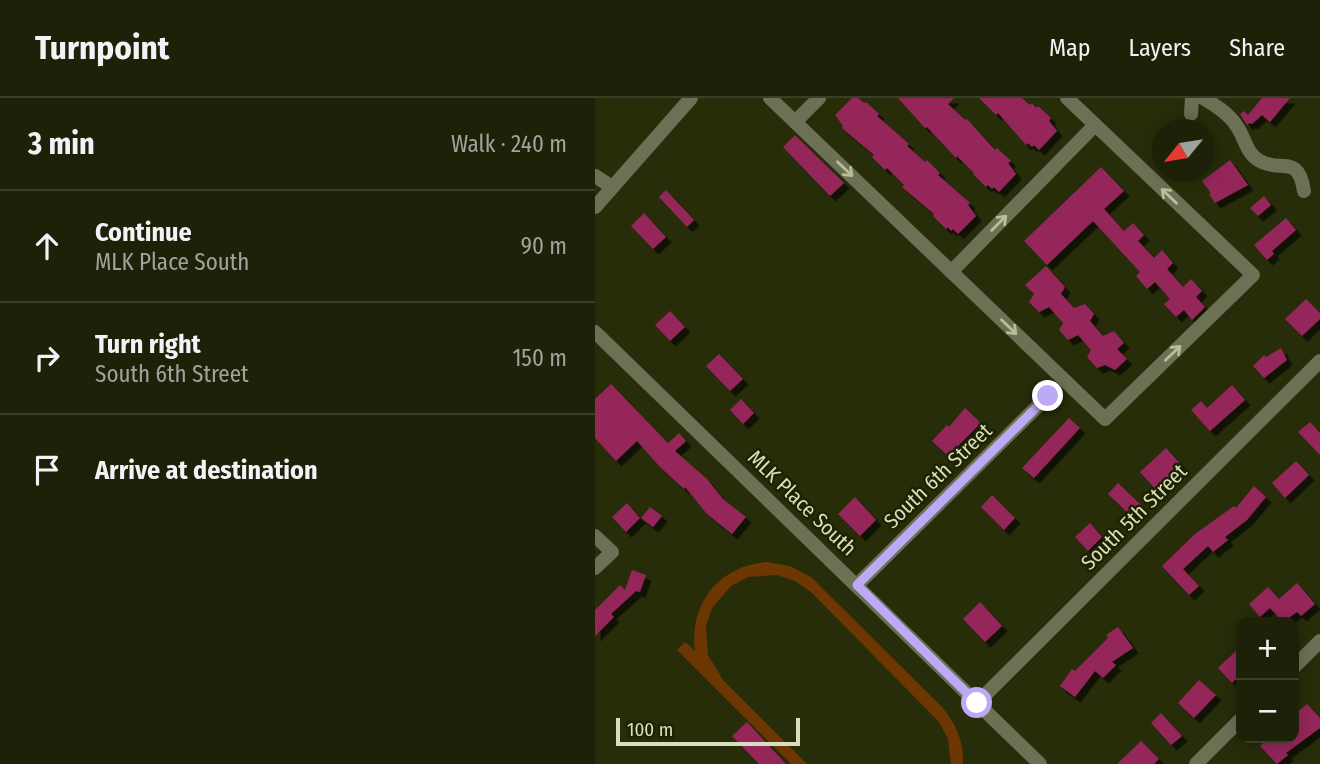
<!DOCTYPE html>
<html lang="en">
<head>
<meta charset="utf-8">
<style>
  body { margin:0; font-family:"Fira Sans Condensed",sans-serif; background:#2a2e15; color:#f1f3f6 }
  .controls { position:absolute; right:21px; bottom:21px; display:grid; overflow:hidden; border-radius:14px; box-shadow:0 4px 18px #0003 }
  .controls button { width:63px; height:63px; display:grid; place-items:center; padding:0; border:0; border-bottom:2px solid #3b3e28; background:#1d2107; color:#f1f3f6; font:35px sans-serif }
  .compass { position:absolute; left:557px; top:21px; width:63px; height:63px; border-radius:50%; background:#1d2107; box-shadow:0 4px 18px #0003; rotate:240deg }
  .scale { position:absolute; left:21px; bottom:18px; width:184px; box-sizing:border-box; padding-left:7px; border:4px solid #d8debd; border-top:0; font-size:19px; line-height:24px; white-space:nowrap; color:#d8debd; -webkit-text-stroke:5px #1e2200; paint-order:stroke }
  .stop { position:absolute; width:21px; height:21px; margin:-16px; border:5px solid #bda9f5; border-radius:50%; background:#fff }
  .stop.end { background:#bda9f5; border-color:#fff; box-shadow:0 2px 7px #0008 }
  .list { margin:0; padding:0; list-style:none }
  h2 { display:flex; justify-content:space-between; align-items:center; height:91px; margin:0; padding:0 28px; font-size:30px }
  h2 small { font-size:23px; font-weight:400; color:#a0a39b }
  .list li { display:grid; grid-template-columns:46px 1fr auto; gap:21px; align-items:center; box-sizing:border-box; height:112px; padding:0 28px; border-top:2px solid #3b3e28 }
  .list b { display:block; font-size:26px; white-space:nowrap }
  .list p { margin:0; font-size:23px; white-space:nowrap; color:#a0a39b }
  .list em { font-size:23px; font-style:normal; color:#a0a39b }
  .icon { flex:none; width:38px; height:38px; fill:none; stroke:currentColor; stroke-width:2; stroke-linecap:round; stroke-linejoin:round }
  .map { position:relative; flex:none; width:725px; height:666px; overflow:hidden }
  header { display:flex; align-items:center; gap:42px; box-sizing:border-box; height:98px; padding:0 35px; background:#1d2107; border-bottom:2px solid #3b3e28 }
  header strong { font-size:33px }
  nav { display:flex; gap:38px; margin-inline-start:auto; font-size:24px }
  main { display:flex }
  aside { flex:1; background:#1d2107 }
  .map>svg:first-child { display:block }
  .green { fill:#6c3703 }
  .building { fill:#94265a; filter:url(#shadow) }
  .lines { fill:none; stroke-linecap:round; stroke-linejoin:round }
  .minor { stroke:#6c7156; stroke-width:14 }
  .oneway { stroke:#b8bd9e }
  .route { stroke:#bda9f5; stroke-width:9 }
  .labels { text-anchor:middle; stroke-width:5; stroke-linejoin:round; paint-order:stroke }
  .street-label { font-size:21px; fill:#d8debd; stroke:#1e2200 }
</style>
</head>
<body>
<header>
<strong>Turnpoint</strong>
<nav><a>Map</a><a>Layers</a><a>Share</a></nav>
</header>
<main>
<aside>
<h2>3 min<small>Walk · 240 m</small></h2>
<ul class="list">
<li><svg class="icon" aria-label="ahead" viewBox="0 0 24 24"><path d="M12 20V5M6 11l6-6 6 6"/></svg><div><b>Continue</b><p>MLK Place South</p></div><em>90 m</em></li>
<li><svg class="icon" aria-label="right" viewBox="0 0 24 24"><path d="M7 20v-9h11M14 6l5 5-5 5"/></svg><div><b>Turn right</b><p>South 6th Street</p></div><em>150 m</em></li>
<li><svg class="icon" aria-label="arrive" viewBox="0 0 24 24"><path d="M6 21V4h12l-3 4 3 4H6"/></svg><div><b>Arrive at destination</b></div></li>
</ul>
</aside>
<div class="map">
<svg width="725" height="666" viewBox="0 0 725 666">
  <defs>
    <filter id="shadow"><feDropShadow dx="5.5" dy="5.5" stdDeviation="0" flood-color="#0009"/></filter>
  </defs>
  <rect width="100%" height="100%" fill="#272c09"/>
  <!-- green -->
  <path class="green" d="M172,464L195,468L216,479L346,608C361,625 369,644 368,666H356L353,641L344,624L216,494L200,483L182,477L153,479L136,488L117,510L111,528L113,557L128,582L212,666H196L82,552L90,544L100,553C94,505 124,468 172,464Z"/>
  <!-- building -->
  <g class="building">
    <path d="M257,0H263L269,5L271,4L284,16L282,18L314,46L312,48L330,64L332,62L345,75L343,77L375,105L373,107L381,118L363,136L358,131L356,133L353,129L351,131L338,118L339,116L307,89L309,87L292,70L290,72L277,59L279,57L247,30L248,28L240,17Z"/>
    <path d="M303,0H359L353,6L370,22L372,21L400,52L402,50L416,63L413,65L421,76L404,94L399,89L397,91L393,87L391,89L378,76L379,75L362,58L361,60L332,29L330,30Z"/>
    <path d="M384,0H427L435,7L437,5L441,10L443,8L456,20L454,23L462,33L444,52L439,47L437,49L433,45L431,47L403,15L401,17Z"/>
    <path d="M667,0H695L675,24L667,17L657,26L655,25L652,27L645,16L649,13L653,17Z"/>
    <path d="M200,37L249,85L235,98L188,49Z"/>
    <path d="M635,62L653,87L620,105L614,96L616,95L607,83Z"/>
    <path d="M506,69L529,93L509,111L529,133L538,125L549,137L543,143L559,160L567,152L578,165L572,171L588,189L596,181L607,193L601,199L610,209L597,222L589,212L581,219L569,206L575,201L560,184L552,191L541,178L545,174L498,123L452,167L429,143Z"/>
    <path d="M71,92L99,122L92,129L64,99Z"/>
    <path d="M669,98L676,107L663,118L655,110Z"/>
    <path d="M49,115L71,139L58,151L36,128Z"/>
    <path d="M691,120L701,132L677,153L679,156L672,162L659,147Z"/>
    <path d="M451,168L470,189L466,196L479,210L490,206L499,216L495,223L508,238L519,233L529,245L522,251L532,261L520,272L510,267L502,270L492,259L496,252L483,237L473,242L464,232L468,225L454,209L444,214L434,204L439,196L430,187Z"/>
    <path d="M711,201L725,215V221L707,238L690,221Z"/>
    <path d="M75,213L90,229L75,243L60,227Z"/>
    <path d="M686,250L692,262L669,280L658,268L669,257L671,259Z"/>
    <path d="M124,256L148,281L135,293L111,268Z"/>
    <path d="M16,286L73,345L84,335L91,343L80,353L112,381L128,401L151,419L137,436L112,416L90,389L89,391L64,368L42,343L21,363L0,340V301Z"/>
    <path d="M637,287L650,302L615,333L596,312L606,303L612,310Z"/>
    <path d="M146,301L159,315L148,326L135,312Z"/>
    <path d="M370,310L386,325L353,358L337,343L352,327L354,329Z"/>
    <path d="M474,320L485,330L439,380L427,370Z"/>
    <path d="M715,324L725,335V357L703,334Z"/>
    <path d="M571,350L588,369L562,393L545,374Z"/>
    <path d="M701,363L714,377L690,400L677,385Z"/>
    <path d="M523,385L546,407L536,418L513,396Z"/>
    <path d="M659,388L671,399L652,422L630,439L633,442L618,454L613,448L588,471L604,488L594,497L567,468L600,436L639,408L641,410Z"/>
    <path d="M397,397L420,420L409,432L386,409Z"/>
    <path d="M260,399L281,422L265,438L243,416Z"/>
    <path d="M32,405L45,420L31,434L17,419Z"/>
    <path d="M55,409L67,418L58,429L46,420Z"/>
    <path d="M495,425L507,439L493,453L480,439Z"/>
    <path d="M37,472L51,477L45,494L41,493L16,516L19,519L0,538V512L25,487L30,492Z"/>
    <path d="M702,485L720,506L706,518L702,514L688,524L675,510L665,519L654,506L673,489L684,501Z"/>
    <path d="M385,504L407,528L390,544L368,521Z"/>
    <path d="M523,529L538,550L517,564L521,567L508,580L500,573L480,599L465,588L477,571L480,573L513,540L511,537Z"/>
    <path d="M646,548V576L637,585L623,570Z"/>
    <path d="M604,582L621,597L599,620L583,605Z"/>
    <path d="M712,606L725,620V630L691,655L693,657L682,666L665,648L674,640H699V617Z"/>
    <path d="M566,615L587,638L576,647L556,625Z"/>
    <path d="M152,624L191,666H164L137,638Z"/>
    <path d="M546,643L564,661L559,666H522Z"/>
  </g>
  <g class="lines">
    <!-- minor -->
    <g class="minor">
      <path d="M175,0L510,321L658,177L472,0"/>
      <path d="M608,0C620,7 633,15 641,27C650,39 651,56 665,63C686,75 703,55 709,93"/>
      <path d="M596,16L597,0"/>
      <path d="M200,24L224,0"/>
      <path d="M0,78L17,89"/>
      <path d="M0,109L96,0"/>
      <path d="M356,174L500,27"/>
      <path d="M0,234L445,666"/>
      <path d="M0,438L17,454L0,470"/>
      <path d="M262,487L453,298"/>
      <path d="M699,569L725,543"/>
      <path d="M382,605L725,263"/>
      <path d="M601,666L646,621"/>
    </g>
  </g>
  <!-- one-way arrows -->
  <defs><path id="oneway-shaft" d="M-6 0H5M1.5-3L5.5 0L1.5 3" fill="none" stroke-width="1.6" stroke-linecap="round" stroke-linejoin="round" transform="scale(1.75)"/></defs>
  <g class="oneway">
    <use href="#oneway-shaft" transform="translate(250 71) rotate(44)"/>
    <use href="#oneway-shaft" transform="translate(574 98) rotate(-136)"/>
    <use href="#oneway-shaft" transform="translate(404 125) rotate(-45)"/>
    <use href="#oneway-shaft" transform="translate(414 229) rotate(44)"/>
    <use href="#oneway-shaft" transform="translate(578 255) rotate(-44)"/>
  </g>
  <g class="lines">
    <!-- route -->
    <path class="route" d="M382,605L262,487L453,298"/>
  </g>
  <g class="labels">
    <!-- street labels -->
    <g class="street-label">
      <text transform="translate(343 378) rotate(-44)" y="7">South 6th Street</text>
      <text transform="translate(207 405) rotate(44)" y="7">MLK Place South</text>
      <text transform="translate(539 419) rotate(-45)" y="7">South 5th Street</text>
    </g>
  </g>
</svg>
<div class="controls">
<button>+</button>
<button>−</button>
</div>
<svg class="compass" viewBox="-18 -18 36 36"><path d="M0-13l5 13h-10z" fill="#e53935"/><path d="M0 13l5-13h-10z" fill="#a0a39b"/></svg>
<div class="scale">100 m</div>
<div class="stop" style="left:382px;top:605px"></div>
<div class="stop end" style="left:453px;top:298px"></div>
</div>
</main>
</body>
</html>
